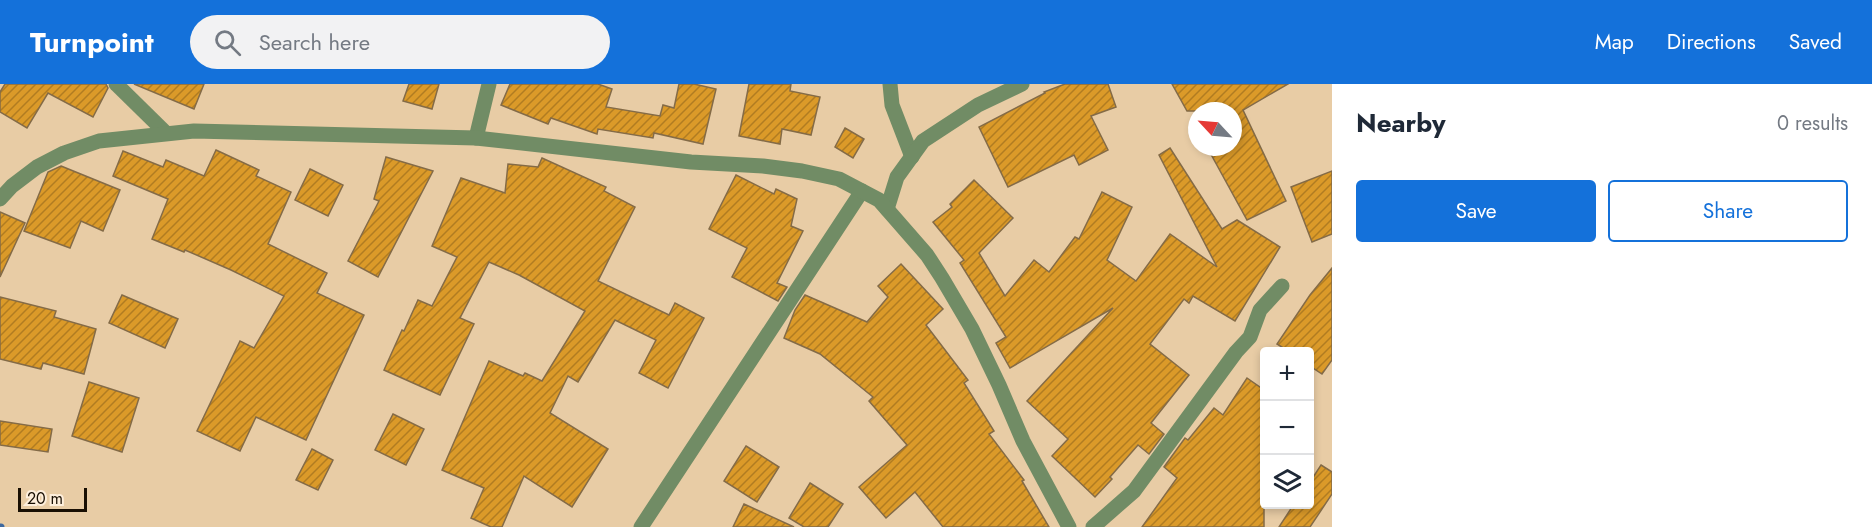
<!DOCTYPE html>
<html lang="en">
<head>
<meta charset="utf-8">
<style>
  body { margin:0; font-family:Jost,sans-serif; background:#f2f2f3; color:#1f2937 }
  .controls { position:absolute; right:18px; bottom:18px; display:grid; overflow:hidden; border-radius:6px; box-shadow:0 3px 9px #0003 }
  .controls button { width:54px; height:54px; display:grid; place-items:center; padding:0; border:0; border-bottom:2px solid #e0e1e3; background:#fff; color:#1f2937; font:30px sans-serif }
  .compass { position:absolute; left:1188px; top:18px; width:54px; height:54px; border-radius:50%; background:#fff; box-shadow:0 3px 9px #0003; rotate:296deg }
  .scale { position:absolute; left:18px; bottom:15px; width:69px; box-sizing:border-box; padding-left:6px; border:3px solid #190f03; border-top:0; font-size:16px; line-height:21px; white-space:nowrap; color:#190f03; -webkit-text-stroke:4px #feefdc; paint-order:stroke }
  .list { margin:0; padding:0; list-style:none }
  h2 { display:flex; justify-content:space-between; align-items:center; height:78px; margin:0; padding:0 24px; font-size:26px }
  h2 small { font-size:20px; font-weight:400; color:#747a83 }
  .actions { display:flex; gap:12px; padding:18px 24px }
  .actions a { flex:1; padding:14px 0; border:2px solid #1471da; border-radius:6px; text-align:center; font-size:21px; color:#1471da }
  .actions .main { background:#1471da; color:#fff }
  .icon { flex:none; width:33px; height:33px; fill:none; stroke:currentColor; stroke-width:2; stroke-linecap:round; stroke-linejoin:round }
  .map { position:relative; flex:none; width:1332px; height:443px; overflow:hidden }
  header { display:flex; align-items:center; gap:36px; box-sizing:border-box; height:84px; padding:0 30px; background:#1471da; color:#fff }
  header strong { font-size:28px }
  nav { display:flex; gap:33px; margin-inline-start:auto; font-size:21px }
  .search { width:420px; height:54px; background:#f2f2f3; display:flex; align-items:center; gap:15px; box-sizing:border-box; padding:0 21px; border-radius:33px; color:#747a83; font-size:22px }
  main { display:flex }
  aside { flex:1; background:#fff }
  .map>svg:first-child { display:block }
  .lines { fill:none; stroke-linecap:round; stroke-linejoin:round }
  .stream { stroke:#3f699f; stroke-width:7 }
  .building { fill:url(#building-hatch); stroke:#846b47; stroke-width:1.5 }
  .minor { stroke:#718c65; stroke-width:15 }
  .tertiary { stroke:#718c65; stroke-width:15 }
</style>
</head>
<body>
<header>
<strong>Turnpoint</strong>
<div class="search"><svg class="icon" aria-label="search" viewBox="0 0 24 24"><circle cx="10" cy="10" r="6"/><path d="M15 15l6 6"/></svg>Search here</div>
<nav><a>Map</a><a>Directions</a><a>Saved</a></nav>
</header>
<main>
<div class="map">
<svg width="1332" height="443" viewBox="0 0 1332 443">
  <defs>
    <pattern id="building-hatch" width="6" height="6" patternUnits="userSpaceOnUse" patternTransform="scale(1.5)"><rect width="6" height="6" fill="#db9a29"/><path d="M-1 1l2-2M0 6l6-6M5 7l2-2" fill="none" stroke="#b17c21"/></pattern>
  </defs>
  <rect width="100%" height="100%" fill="#e8cca5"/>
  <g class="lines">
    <!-- stream -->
    <path class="stream" d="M0,443H1"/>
  </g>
  <!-- building -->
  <g class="building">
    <path d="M5,0H106L108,4L93,33L48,9L27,44L0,28V8Z"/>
    <path d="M134,0H204L194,25Z"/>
    <path d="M409,0H439L432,25L403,17Z"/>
    <path d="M510,0H598L612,5L606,23L660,32L663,21L674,24L679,0H694L716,5L703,60L654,49L653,54L598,45L597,50L551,34L548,40L501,21Z"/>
    <path d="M749,0H791L790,7L820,13L811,51L782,45L780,60L739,52Z"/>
    <path d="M1065,0H1108L1116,23L1091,32L1108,66L1079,81L1074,71L1008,103L979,43L1045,9L1044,8Z"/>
    <path d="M1172,0H1288L1243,26L1286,117L1247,136L1207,63H1233V27H1187Z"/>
    <path d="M845,44L864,55L853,74L835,63Z"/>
    <path d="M1170,64L1222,145L1237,136L1280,163L1235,237L1193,212L1189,219L1184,215L1150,260L1189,291L1151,339L1164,350L1149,370L1138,361L1110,393L1112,395L1095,413L1052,372L1068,355L1027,317L1113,224L1010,284L996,259L1006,253L960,179L964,176L933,138L952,123L950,120L974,96L1013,134L979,169L1005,212L1034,176L1049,188L1075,153L1079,155L1102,108L1132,123L1107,176L1136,197L1170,150L1217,183L1159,71Z"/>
    <path d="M216,66L259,86L256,92L291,108L268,160L327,189L317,209L364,231L306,356L256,333L240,367L197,347L240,257L254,264L284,212L231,186L185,166L184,168L152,155L168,115L113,92L123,67L163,83L166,76L204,92Z"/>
    <path d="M386,73L433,87L378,193L348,177L379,117L374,115Z"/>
    <path d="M542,74L606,103L604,107L635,123L598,197L669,231L675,219L704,234L668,304L639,289L656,256L615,236L578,298L568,292L550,329L608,365L572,423L524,392L502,443H491L471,434L484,404L442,386L489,277L523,292L525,289L542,297L585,227L519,191L489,178L460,234L474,240L440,311L384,286L402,246L404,247L418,216L432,222L457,173L432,162L461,94L505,109L508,80L538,83Z"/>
    <path d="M61,82L120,106L103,147L81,137L70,164L24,147L48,88Z"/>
    <path d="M310,85L343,101L328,132L295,116Z"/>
    <path d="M1332,87V150L1312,158L1291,103Z"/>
    <path d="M736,91L774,110L776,105L797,115L791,142L803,147L777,199L787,203L778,217L732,193L747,164L709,145Z"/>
    <path d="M0,128L25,139L0,193Z"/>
    <path d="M901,180L943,225L926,241L968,296L964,299L994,347L989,350L1024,396L1022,397L1049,443H943L915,408L886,434L859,403L907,361L869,317L873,313L820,270L784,254L795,226L805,211L867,238L888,213L878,202Z"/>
    <path d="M1332,184V276L1322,290L1310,282V267H1288L1277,260L1310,211Z"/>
    <path d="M122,211L178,235L165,264L109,239Z"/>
    <path d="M0,213L56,227L54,233L96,245L84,290L43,279L41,285L0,275Z"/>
    <path d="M1247,294L1264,306V443H1142L1177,394L1164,383L1185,354L1188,356L1214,324L1223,331Z"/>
    <path d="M89,298L139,314L122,368L72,352Z"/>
    <path d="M393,330L424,345L406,381L375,366Z"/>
    <path d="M0,337L52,345L48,368L0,361Z"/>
    <path d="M746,362L779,383L757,418L724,397Z"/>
    <path d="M312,365L333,376L318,406L296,396Z"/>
    <path d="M1321,381L1332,388V410L1310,443H1279L1294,420H1310V398Z"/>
    <path d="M810,399L843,420L828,443H804L789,434Z"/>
    <path d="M744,420L794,443H733Z"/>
  </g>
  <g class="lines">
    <!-- minor -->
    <g class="minor">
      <path d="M116,0L166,49"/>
      <path d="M890,0L892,21L912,73"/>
      <path d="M476,54L489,0"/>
      <path d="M887,125L897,93L923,57L978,21L1022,0"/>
      <path d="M641,443L862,107"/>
      <path d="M1093,443L1134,407L1236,268L1250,253L1260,226L1282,202"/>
    </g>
    <!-- tertiary -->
    <path class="tertiary" d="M0,115L12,102L37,83L64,69L99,57L194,47L476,54L691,78L763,82L802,87L839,95L879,116L927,171L942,194L972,245L999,301L1023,357L1069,443"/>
  </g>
</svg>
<div class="controls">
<button>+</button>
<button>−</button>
<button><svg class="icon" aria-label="layers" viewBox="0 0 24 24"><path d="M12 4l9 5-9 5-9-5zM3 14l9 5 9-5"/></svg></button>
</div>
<svg class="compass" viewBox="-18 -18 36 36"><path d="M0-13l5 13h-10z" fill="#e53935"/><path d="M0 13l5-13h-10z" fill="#747a83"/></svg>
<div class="scale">20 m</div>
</div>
<aside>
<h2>Nearby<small>0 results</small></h2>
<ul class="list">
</ul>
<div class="actions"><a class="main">Save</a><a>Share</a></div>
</aside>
</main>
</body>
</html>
